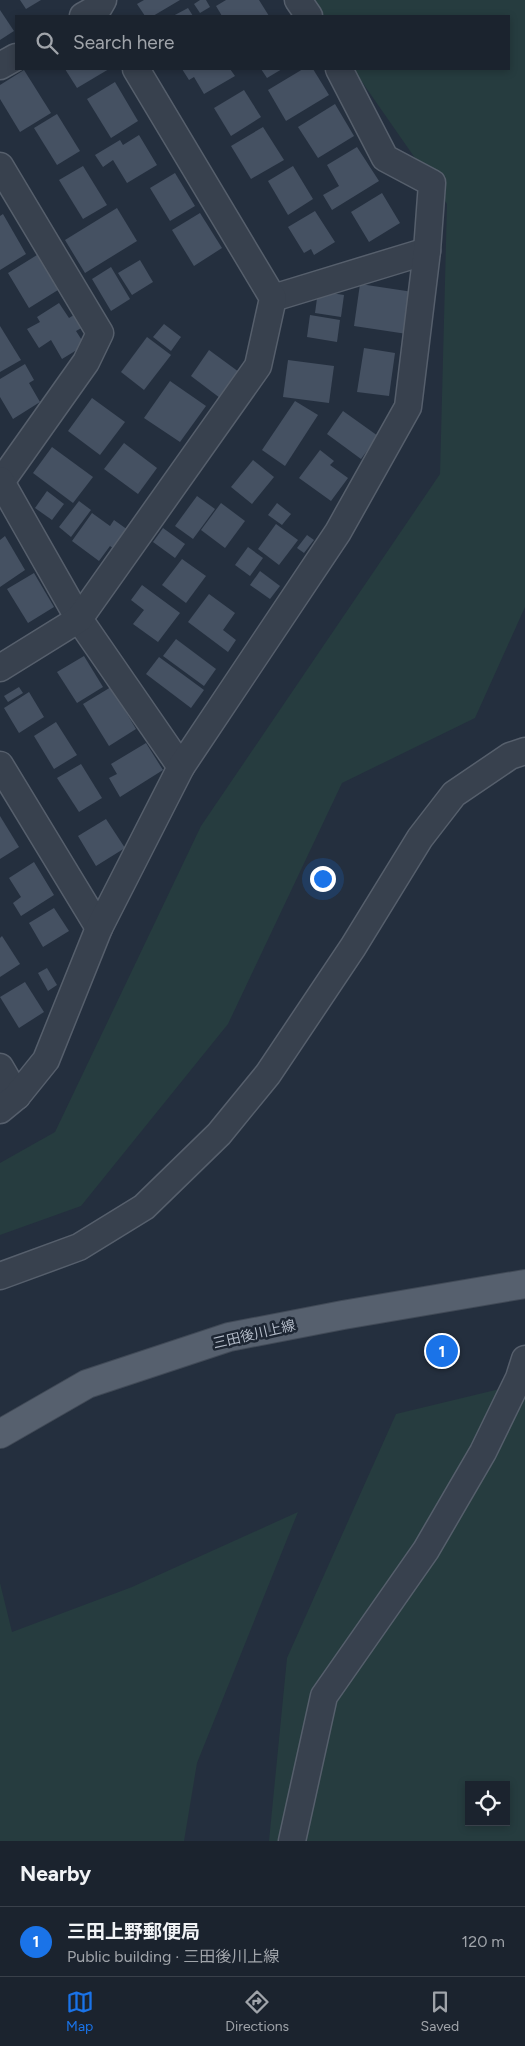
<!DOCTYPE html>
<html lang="en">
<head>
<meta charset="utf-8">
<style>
  body { margin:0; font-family:Figtree,"Noto Sans JP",sans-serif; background:#282f3a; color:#f1f3f6 }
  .controls { position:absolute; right:15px; bottom:15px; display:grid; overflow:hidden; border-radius:0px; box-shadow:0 2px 8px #0003 }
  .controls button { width:45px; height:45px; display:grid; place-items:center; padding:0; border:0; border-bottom:1px solid #39404a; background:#1b232e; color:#f1f3f6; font:25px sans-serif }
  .you { position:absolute; left:322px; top:878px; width:18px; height:18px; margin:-12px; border:4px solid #fff; border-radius:50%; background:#1a73e8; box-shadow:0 0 0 8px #1a73e833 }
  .badge { display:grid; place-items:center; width:32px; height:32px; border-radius:50%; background:#1a73e8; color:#fff; font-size:16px; font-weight:700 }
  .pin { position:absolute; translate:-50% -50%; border:2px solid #fff; box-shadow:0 1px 5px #0006 }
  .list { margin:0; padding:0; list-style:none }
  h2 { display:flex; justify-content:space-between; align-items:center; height:65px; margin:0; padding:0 20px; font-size:21px }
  h2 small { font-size:16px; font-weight:400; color:#a0a4aa }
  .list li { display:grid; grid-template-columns:32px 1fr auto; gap:15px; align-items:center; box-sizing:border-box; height:70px; padding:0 20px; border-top:1px solid #39404a }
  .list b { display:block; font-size:19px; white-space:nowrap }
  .list p { margin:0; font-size:16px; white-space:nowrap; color:#a0a4aa }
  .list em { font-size:16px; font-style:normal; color:#a0a4aa }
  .icon { flex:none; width:28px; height:28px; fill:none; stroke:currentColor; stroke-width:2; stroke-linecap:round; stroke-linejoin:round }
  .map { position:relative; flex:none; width:525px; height:1841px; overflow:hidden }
  .search { position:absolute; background:#1b232e; box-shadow:0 2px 8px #0003; left:15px; right:15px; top:15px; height:55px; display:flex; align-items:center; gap:12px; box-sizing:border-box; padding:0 18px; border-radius:0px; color:#a0a4aa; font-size:19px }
  .sheet { height:135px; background:#1b232e }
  nav { display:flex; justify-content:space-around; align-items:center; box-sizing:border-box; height:70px; border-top:1px solid #39404a; background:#1b232e; font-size:14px; color:#a0a4aa }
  nav a { display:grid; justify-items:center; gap:2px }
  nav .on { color:#1a73e8 }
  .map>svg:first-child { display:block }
  .green { fill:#263c3f; fill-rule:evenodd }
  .building { fill:#455162 }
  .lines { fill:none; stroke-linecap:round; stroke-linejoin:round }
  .minor-casing { stroke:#565f6c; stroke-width:29 }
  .major-casing { stroke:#414a57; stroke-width:30 }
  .minor { stroke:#38414e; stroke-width:26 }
  .major { stroke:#56606e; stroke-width:28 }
  .labels { text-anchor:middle; stroke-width:5; stroke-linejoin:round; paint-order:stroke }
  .street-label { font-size:14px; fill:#b4bcc9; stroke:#1d2633 }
</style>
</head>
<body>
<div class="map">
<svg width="525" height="1841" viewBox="0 0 525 1841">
  <rect width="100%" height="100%" fill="#242f3e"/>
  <!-- green -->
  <g class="green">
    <path d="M305,0H525V607L475,718L342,783L228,1024L81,1206L0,1235V1163L55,1132L201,826L440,474L447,204L353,69H509V16H316Z"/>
    <path d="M525,1383V1841H269L287,1658L396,1414ZM469,1785H506V1822H469Z"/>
    <path d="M298,1512L197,1763L184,1841H0V1583L12,1632L132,1587Z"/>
  </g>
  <!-- building -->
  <g class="building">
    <path d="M20,0H41L26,9Z"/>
    <path d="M144,0H180L153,16H145L137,4Z"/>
    <path d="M200,0H206L210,7L200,13L194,4Z"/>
    <path d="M226,0H259L269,16H222L216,6Z"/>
    <path d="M188,8L193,16H173Z"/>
    <path d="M0,10L14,31L0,40Z"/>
    <path d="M65,69H109L77,88Z"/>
    <path d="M182,69H230L235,76L204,94L194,77L189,80Z"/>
    <path d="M261,69H282L267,78Z"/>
    <path d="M303,69H313L329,95L286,121L268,90Z"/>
    <path d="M24,70L51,113L20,132L0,99V85Z"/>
    <path d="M115,82L138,121L111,138L87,99Z"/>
    <path d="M244,90L261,117L231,136L214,108Z"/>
    <path d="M335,104L354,136L318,158L298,127Z"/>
    <path d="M57,114L80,151L57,165L34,128Z"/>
    <path d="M263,127L284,160L251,179L231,146Z"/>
    <path d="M139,135L157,165L127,183L113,160L103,167L95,155L120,140L123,145Z"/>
    <path d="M357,147L379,181L332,210L323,195L339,186L327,165Z"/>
    <path d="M83,166L107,205L83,219L59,180Z"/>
    <path d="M293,166L313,199L288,215L268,181Z"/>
    <path d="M175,173L195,206L170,221L150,188Z"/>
    <path d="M382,193L400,223L369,242L351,212Z"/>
    <path d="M117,208L137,241L85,273L65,240Z"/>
    <path d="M315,211L335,242L314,255L311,249L304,253L288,227Z"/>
    <path d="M200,213L222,248L194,266L172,230Z"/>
    <path d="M3,214L26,254L0,270V216Z"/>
    <path d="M37,255L58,290L29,308L8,273Z"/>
    <path d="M140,260L153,282L132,295L118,273Z"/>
    <path d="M111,267L130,299L111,311L92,279Z"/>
    <path d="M360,284L413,292L407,334L354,326Z"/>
    <path d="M318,291L344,295L341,317L315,313Z"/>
    <path d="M59,303L69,318L77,313L85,326L76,331L85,345L62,359L51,340L39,348L27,329L40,322L37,317Z"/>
    <path d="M310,315L340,320L337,342L307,337Z"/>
    <path d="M164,324L181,337L171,351L153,337Z"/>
    <path d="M0,326L21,360L0,372Z"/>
    <path d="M147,337L171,355L144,390L121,372Z"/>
    <path d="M364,348L395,353L389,396L357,392Z"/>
    <path d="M209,350L239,372L220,398L191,376Z"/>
    <path d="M288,360L334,366L329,403L283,397Z"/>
    <path d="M25,364L34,380L29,383L40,402L13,419L0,397V379Z"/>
    <path d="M170,381L206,406L180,442L144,418Z"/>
    <path d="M92,398L125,422L100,455L68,431Z"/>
    <path d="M295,401L318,415L285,466L262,450Z"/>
    <path d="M343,411L378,436L361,459L327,434Z"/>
    <path d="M124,443L157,468L138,494L104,469Z"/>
    <path d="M52,447L93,477L73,503L33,473Z"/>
    <path d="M320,450L334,461L330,465L348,478L331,501L299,478Z"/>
    <path d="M253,460L274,477L252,504L231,487Z"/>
    <path d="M47,491L64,504L52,520L35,508Z"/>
    <path d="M197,496L215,509L193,539L175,526Z"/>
    <path d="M79,501L91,510L71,537L59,527Z"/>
    <path d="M221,503L245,521L225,548L201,530Z"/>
    <path d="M277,503L291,514L282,525L268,515Z"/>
    <path d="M92,513L110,526L114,520L128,530L114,549L110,546L99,561L72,541Z"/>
    <path d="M276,524L298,540L279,565L258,549Z"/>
    <path d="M163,528L185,544L175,558L153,542Z"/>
    <path d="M307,535L314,540L304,553L297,548Z"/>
    <path d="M5,536L25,570L0,587V540Z"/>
    <path d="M248,547L263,558L250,576L235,565Z"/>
    <path d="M182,559L206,576L186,603L162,585Z"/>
    <path d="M260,571L280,586L270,599L250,585Z"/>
    <path d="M34,573L54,607L28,623L7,589Z"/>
    <path d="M142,585L180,613L158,642L133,624L144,610L131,600Z"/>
    <path d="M209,594L235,613L223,630L236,640L228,652L188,622Z"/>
    <path d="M176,639L216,669L204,686L163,656Z"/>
    <path d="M84,656L103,687L77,703L57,672Z"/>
    <path d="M159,657L204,690L191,708L146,674Z"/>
    <path d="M19,687L23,693L8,702L4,696Z"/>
    <path d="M111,687L136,729L109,746L83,704Z"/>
    <path d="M29,692L44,717L19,733L4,708Z"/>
    <path d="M56,722L77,755L54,769L34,736Z"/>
    <path d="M146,743L163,770L120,797L109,778L117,774L111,764Z"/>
    <path d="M81,764L102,798L79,812L57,778Z"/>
    <path d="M0,816L19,847L0,859Z"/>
    <path d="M106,819L125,848L96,866L78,836Z"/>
    <path d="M34,862L54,895L21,916L13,903L21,897L9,878Z"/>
    <path d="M54,908L69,931L43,947L29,923Z"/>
    <path d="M2,936L20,964L0,977V938Z"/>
    <path d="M47,968L57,985L48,991L38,973Z"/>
    <path d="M25,982L44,1012L19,1028L0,997Z"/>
  </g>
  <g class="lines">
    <defs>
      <g id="minor">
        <path d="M298,0L309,16"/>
        <path d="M83,16L99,7L103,0"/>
        <path d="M0,66L16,57"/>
        <path d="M0,166L100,333L86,362L1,482"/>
        <path d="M273,298L427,251"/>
        <path d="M0,480L79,619L181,767"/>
        <path d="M0,668L79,619L258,366L273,298L136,69"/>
        <path d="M0,765L99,928"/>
        <path d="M0,1067L17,1096"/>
        <path d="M0,1110L17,1096L46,1060L99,928L181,767L338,532L408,407L427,251L432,183L385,158L339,69"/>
        <path d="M0,1276L79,1247L144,1207L219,1134L268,1074L353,947L420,838L454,794L510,756L525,751"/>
        <path d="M292,1841L324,1696L426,1550L483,1452L519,1378L525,1359"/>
      </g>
      <path id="major" d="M0,1434L87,1384L229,1337L343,1315L525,1284"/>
    </defs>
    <!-- minor casing -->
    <use href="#minor" class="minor-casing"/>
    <!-- major casing -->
    <use href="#major" class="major-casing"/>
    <!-- minor -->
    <use href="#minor" class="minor"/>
    <!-- major -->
    <use href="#major" class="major"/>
  </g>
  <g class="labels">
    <!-- street labels -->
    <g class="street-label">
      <text transform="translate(254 1334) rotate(-13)" y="5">三田後川上線</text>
    </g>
  </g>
</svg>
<div class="controls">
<button><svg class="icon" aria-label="locate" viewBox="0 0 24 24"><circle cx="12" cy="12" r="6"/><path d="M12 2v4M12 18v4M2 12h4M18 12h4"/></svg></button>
</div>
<div class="you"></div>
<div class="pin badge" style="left:442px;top:1351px">1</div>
<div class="search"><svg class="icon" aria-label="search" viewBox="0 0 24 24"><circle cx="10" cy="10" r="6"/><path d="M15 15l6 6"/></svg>Search here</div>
</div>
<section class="sheet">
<h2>Nearby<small></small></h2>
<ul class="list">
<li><span class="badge">1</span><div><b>三田上野郵便局</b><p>Public building · 三田後川上線</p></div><em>120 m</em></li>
</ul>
</section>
<nav>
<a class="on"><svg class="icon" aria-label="map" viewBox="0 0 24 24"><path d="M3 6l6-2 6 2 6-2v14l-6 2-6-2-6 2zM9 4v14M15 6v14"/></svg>Map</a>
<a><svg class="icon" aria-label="directions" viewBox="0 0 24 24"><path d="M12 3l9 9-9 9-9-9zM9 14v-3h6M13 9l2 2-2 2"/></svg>Directions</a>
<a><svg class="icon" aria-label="saved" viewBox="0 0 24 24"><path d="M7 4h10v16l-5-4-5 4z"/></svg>Saved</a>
</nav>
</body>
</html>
